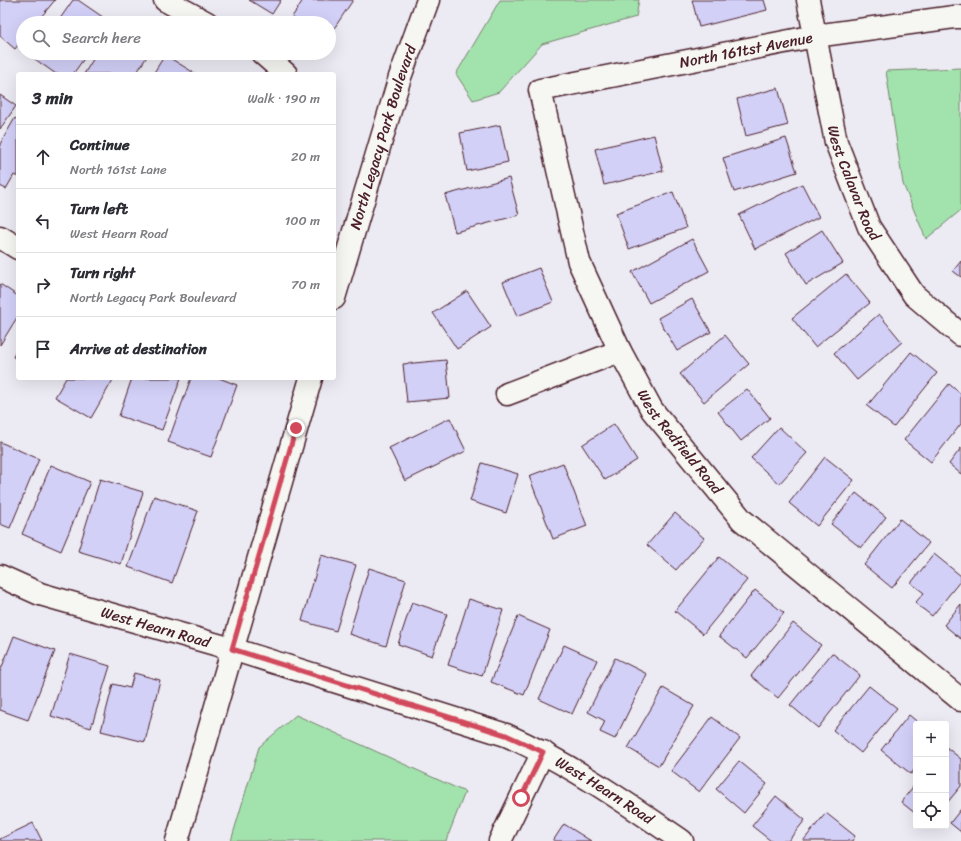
<!DOCTYPE html>
<html lang="en">
<head>
<meta charset="utf-8">
<style>
  body { margin:0; font-family:Sriracha,sans-serif; background:#f7f7f7; color:#2b2b33 }
  .controls { position:absolute; right:12px; bottom:12px; display:grid; overflow:hidden; border-radius:4px; box-shadow:0 4px 16px #0002 }
  .controls button { width:36px; height:36px; display:grid; place-items:center; padding:0; border:0; border-bottom:1px solid #e1e1e2; background:#fff; color:#2b2b33; font:20px sans-serif }
  .stop { position:absolute; width:12px; height:12px; margin:-9px; border:3px solid #d1495b; border-radius:50%; background:#fff }
  .stop.end { background:#d1495b; border-color:#fff; box-shadow:0 1px 4px #0008 }
  .list { margin:0; padding:0; list-style:none }
  h2 { display:flex; justify-content:space-between; align-items:center; height:52px; margin:0; padding:0 16px; font-size:17px }
  h2 small { font-size:13px; font-weight:400; color:#7c7c81 }
  .list li { display:grid; grid-template-columns:26px 1fr auto; gap:12px; align-items:center; box-sizing:border-box; height:64px; padding:0 16px; border-top:1px solid #e1e1e2 }
  .list b { display:block; font-size:15px; white-space:nowrap }
  .list p { margin:0; font-size:13px; white-space:nowrap; color:#7c7c81 }
  .list em { font-size:13px; font-style:normal; color:#7c7c81 }
  .icon { flex:none; width:22px; height:22px; fill:none; stroke:currentColor; stroke-width:2; stroke-linecap:round; stroke-linejoin:round }
  .map { position:relative; flex:none; width:961px; height:841px; overflow:hidden }
  .search { position:absolute; background:#fff; box-shadow:0 4px 16px #0002; left:16px; top:16px; width:320px; height:44px; display:flex; align-items:center; gap:10px; box-sizing:border-box; padding:0 14px; border-radius:22px; color:#7c7c81; font-size:15px }
  .panel { position:absolute; background:#fff; box-shadow:0 4px 16px #0002; left:16px; top:72px; width:320px; height:308px; border-radius:4px }
  .map>svg:first-child { display:block }
  .green { fill:#a2e3ad; stroke:#76816c }
  .building { fill:#d3d0f8; stroke:#4a1f2b }
  .lines { fill:none; stroke-linecap:round; stroke-linejoin:round }
  .street-casing { stroke:#4a1f2b; stroke-width:25 }
  .secondary-casing { stroke:#4a1f2b; stroke-width:25 }
  .street { stroke:#f6f6f2; stroke-width:22 }
  .secondary { stroke:#f6f6f2; stroke-width:22 }
  .route { stroke:#d1495b; stroke-width:5 }
  .labels { text-anchor:middle; stroke-width:3; stroke-linejoin:round; paint-order:stroke }
  .street-label { font-size:15px; fill:#4a1f2b; stroke:#f6f6f2 }
</style>
</head>
<body>
<div class="map">
<svg width="961" height="841" viewBox="0 0 961 841">
  <rect width="100%" height="100%" fill="#ecebf4"/>
  <filter id="ink" filterUnits="userSpaceOnUse"><feTurbulence type="fractalNoise" baseFrequency=".025" numOctaves="2"/><feDisplacementMap in="SourceGraphic" scale="8" xChannelSelector="R" yChannelSelector="G"/><feConvolveMatrix kernelMatrix="1 2 1 2 8 2 1 2 1" color-interpolation-filters="sRGB"/></filter>
  <g filter="url(#ink)">
    <!-- green -->
    <g class="green">
      <path d="M500,0H639L636,17L542,44L499,92L473,100L456,74Z"/>
      <path d="M961,68V210L926,239L903,184L886,71Z"/>
      <path d="M296,715L465,792L446,841H231L259,747Z"/>
    </g>
    <!-- building -->
    <g class="building">
      <path d="M0,0H55L36,23H23V39L15,49L0,36Z"/>
      <path d="M73,0H78L110,22L57,23Z"/>
      <path d="M249,0H281L272,14Z"/>
      <path d="M303,0H353L329,36V23H301L292,17Z"/>
      <path d="M692,0H764L767,10L699,27Z"/>
      <path d="M35,53H88L73,74H56L32,57Z"/>
      <path d="M97,53H149L136,74H84Z"/>
      <path d="M165,55L196,74H153Z"/>
      <path d="M778,88L788,125L746,136L737,99Z"/>
      <path d="M0,95L16,106L0,129Z"/>
      <path d="M15,118L18,120V177L14,175L6,189L0,186V144Z"/>
      <path d="M500,125L508,162L467,171L460,133Z"/>
      <path d="M654,135L663,171L604,185L595,149Z"/>
      <path d="M786,138L797,172L734,192L723,158Z"/>
      <path d="M509,178L519,215L455,232L445,195Z"/>
      <path d="M802,184L819,217L755,249L739,215Z"/>
      <path d="M673,192L686,228L629,249L616,213Z"/>
      <path d="M822,230L843,263L806,285L786,253Z"/>
      <path d="M692,239L709,271L649,303L632,272Z"/>
      <path d="M961,261V277L953,271Z"/>
      <path d="M539,268L553,302L517,316L503,282Z"/>
      <path d="M846,274L870,303L815,347L792,318Z"/>
      <path d="M0,284L18,296V316L0,345Z"/>
      <path d="M467,291L491,327L457,349L433,313Z"/>
      <path d="M692,299L711,332L677,351L658,318Z"/>
      <path d="M879,314L902,342L857,380L834,353Z"/>
      <path d="M725,335L749,364L704,402L680,374Z"/>
      <path d="M18,347V359L13,357Z"/>
      <path d="M911,352L937,373L894,427L867,406Z"/>
      <path d="M446,360L450,398L407,402L403,364Z"/>
      <path d="M66,378H114L91,418L55,397Z"/>
      <path d="M132,378H181L162,430L119,416Z"/>
      <path d="M191,378H219L237,385L211,457L168,442Z"/>
      <path d="M949,384L961,394V424L931,462L904,440Z"/>
      <path d="M747,389L770,418L741,441L718,412Z"/>
      <path d="M450,418L466,451L405,481L389,448Z"/>
      <path d="M614,424L637,460L605,480L582,445Z"/>
      <path d="M779,427L807,453L779,484L751,458Z"/>
      <path d="M0,442L39,459L10,528L0,524Z"/>
      <path d="M961,448V474L949,464Z"/>
      <path d="M825,457L854,480L817,526L789,503Z"/>
      <path d="M482,463L518,474L506,513L470,501Z"/>
      <path d="M563,463L587,526L553,539L529,476Z"/>
      <path d="M51,465L90,482L61,551L22,534Z"/>
      <path d="M100,479L143,492L121,564L78,551Z"/>
      <path d="M856,493L886,517L861,548L831,524Z"/>
      <path d="M154,496L198,511L172,583L128,567Z"/>
      <path d="M675,513L704,538L676,570L647,545Z"/>
      <path d="M900,519L929,543L892,588L864,565Z"/>
      <path d="M934,554L961,576V580L932,616L915,603L924,593L911,583Z"/>
      <path d="M321,555L356,565L336,631L302,621Z"/>
      <path d="M719,557L747,580L703,634L675,611Z"/>
      <path d="M369,568L406,580L386,646L349,634Z"/>
      <path d="M755,590L784,613L747,658L719,636Z"/>
      <path d="M469,599L503,610L482,676L448,665Z"/>
      <path d="M412,602L447,614L432,656L398,644Z"/>
      <path d="M961,604V639L944,625Z"/>
      <path d="M518,616L550,630L524,695L491,682Z"/>
      <path d="M793,623L821,645L778,698L751,676Z"/>
      <path d="M14,636L55,651L28,720L0,710V672Z"/>
      <path d="M564,645L597,660L572,714L539,699Z"/>
      <path d="M832,653L860,675L818,728L790,705Z"/>
      <path d="M70,654L110,666L91,728L51,716Z"/>
      <path d="M615,658L647,674L615,739L600,732L605,721L588,712Z"/>
      <path d="M134,673L160,680L145,742L101,731L113,684L130,688Z"/>
      <path d="M869,686L897,708L861,753L833,730Z"/>
      <path d="M663,688L694,706L659,766L628,748Z"/>
      <path d="M909,715L920,724H916V767L911,774L881,750Z"/>
      <path d="M712,717L740,738L699,792L671,771Z"/>
      <path d="M946,747L961,759V786L946,804Z"/>
      <path d="M739,761L767,784L744,813L716,789Z"/>
      <path d="M916,783V814L901,802Z"/>
      <path d="M776,796L805,820L788,841H771L752,826Z"/>
      <path d="M961,809V832L950,823Z"/>
      <path d="M826,813L855,836L852,841H803Z"/>
      <path d="M33,823L42,841H1L0,839Z"/>
      <path d="M564,824L591,841H553Z"/>
    </g>
    <g class="lines">
      <defs>
        <g id="street">
          <path d="M165,0L207,23"/>
          <path id="s1" d="M808,0L836,142L869,227L914,295L961,335"/>
          <path id="s2" d="M961,17H954L815,36L540,90L579,262L620,351L652,410L742,520L961,700"/>
          <path d="M262,53L286,74"/>
          <path d="M0,237L18,248"/>
          <path d="M507,394L620,351"/>
          <path d="M500,841L543,752"/>
        </g>
        <g id="secondary">
          <path id="s3" d="M334,298L400,77L428,0"/>
          <path id="s4" d="M0,576L40,594L232,649L506,735C569,763 625,802 682,841"/>
          <path d="M177,841L311,378"/>
        </g>
      </defs>
      <!-- street casing -->
      <use href="#street" class="street-casing"/>
      <!-- secondary casing -->
      <use href="#secondary" class="secondary-casing"/>
      <!-- street -->
      <use href="#street" class="street"/>
      <!-- secondary -->
      <use href="#secondary" class="secondary"/>
    </g>
  </g>
  <g class="lines" filter="url(#ink)">
    <!-- route -->
    <path class="route" d="M296,428L232,649L506,735L543,752L521,798"/>
  </g>
  <g class="labels">
    <!-- street labels -->
    <g class="street-label">
      <text transform="translate(746 50) rotate(-11)" y="5">North 161tst Avenue</text>
      <text dy="5" stroke="none"><textPath href="#s3" startOffset="168">North Legacy Park Boulevard</textPath></text>
      <text dy="5" stroke="none"><textPath href="#s1" startOffset="189">West Calavar Road</textPath></text>
      <text dy="5" stroke="none"><textPath href="#s2" startOffset="811">West Redfield Road</textPath></text>
      <text dy="5" stroke="none"><textPath href="#s4" startOffset="164">West Hearn Road</textPath></text>
      <text dy="5" stroke="none"><textPath href="#s4" startOffset="644">West Hearn Road</textPath></text>
    </g>
  </g>
</svg>
<div class="controls">
<button>+</button>
<button>−</button>
<button><svg class="icon" aria-label="locate" viewBox="0 0 24 24"><circle cx="12" cy="12" r="6"/><path d="M12 2v4M12 18v4M2 12h4M18 12h4"/></svg></button>
</div>
<div class="stop" style="left:521px;top:798px"></div>
<div class="stop end" style="left:296px;top:428px"></div>
<div class="search"><svg class="icon" aria-label="search" viewBox="0 0 24 24"><circle cx="10" cy="10" r="6"/><path d="M15 15l6 6"/></svg>Search here</div>
<section class="panel">
<h2>3 min<small>Walk · 190 m</small></h2>
<ul class="list">
<li><svg class="icon" aria-label="ahead" viewBox="0 0 24 24"><path d="M12 20V5M6 11l6-6 6 6"/></svg><div><b>Continue</b><p>North 161st Lane</p></div><em>20 m</em></li>
<li><svg class="icon" aria-label="left" viewBox="0 0 24 24"><path d="M17 20v-9H6M10 6l-5 5 5 5"/></svg><div><b>Turn left</b><p>West Hearn Road</p></div><em>100 m</em></li>
<li><svg class="icon" aria-label="right" viewBox="0 0 24 24"><path d="M7 20v-9h11M14 6l5 5-5 5"/></svg><div><b>Turn right</b><p>North Legacy Park Boulevard</p></div><em>70 m</em></li>
<li><svg class="icon" aria-label="arrive" viewBox="0 0 24 24"><path d="M6 21V4h12l-3 4 3 4H6"/></svg><div><b>Arrive at destination</b></div></li>
</ul>
</section>
</div>
</body>
</html>
